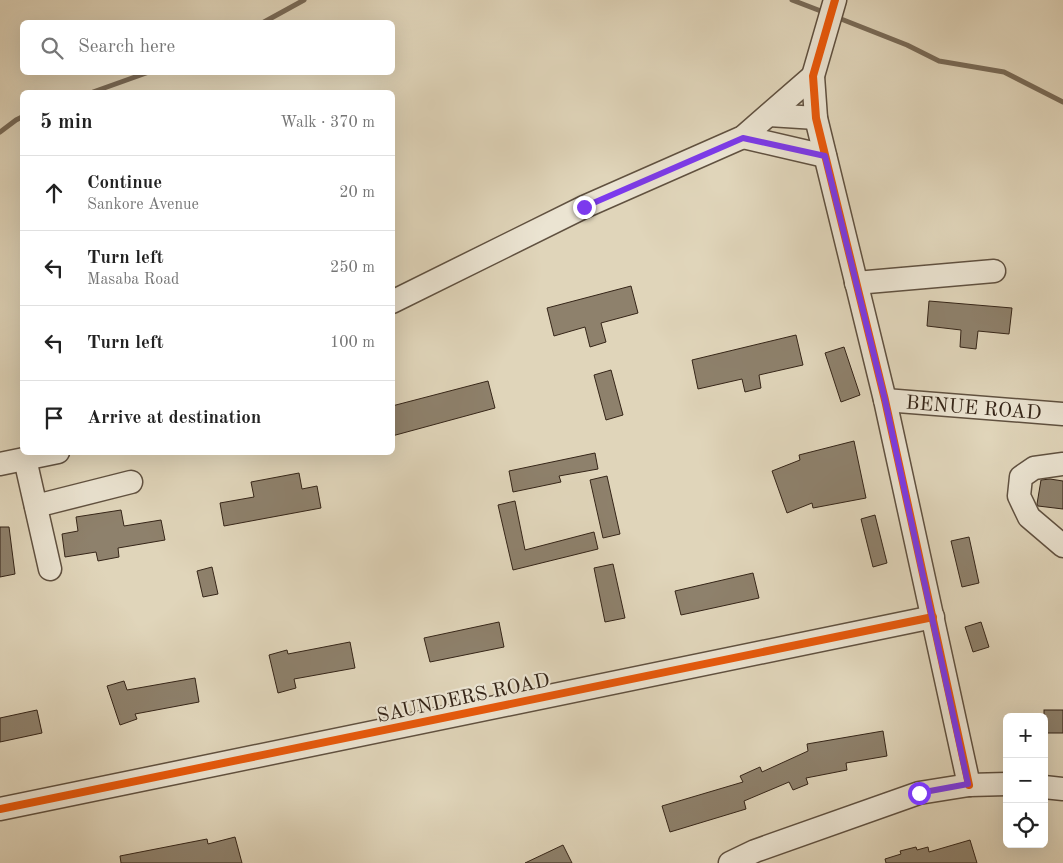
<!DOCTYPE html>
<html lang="en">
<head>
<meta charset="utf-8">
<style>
  body { margin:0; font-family:"Old Standard TT",serif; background:#f6f6f6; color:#222 }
  .controls { position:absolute; right:15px; bottom:15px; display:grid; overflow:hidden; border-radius:8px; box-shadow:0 5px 20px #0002 }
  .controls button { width:45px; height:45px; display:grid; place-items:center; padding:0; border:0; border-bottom:1px solid #e0e0e0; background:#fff; color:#222; font:25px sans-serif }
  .stop { position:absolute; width:15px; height:15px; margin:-11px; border:4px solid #7c3aed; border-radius:50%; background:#fff }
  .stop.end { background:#7c3aed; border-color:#fff; box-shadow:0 1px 5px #0008 }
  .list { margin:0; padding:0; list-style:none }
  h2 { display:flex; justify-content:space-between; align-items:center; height:65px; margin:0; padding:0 20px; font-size:21px }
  h2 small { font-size:16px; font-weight:400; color:#767676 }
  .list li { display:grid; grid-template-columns:32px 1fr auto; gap:15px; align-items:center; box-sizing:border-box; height:75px; padding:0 20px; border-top:1px solid #e0e0e0 }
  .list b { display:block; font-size:19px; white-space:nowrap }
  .list p { margin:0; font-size:16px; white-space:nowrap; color:#767676 }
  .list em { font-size:16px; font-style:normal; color:#767676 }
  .icon { flex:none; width:28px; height:28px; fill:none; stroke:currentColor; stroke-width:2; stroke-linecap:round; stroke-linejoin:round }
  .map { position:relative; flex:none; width:1063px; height:863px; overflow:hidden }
  .search { position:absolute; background:#fff; box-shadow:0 5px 20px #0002; left:20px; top:20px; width:375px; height:55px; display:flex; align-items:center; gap:12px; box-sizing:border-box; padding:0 18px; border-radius:8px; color:#767676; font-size:19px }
  .panel { position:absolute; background:#fff; box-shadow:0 5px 20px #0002; left:20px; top:90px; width:375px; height:365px; border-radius:8px }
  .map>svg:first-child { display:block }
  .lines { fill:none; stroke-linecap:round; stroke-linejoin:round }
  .stream { stroke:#796b58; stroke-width:5 }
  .building { fill:#8e816c; stroke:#352518 }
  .minor-casing { stroke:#605140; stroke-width:25 }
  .minor { stroke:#ebe4d2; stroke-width:22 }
  .cycleway-casing { stroke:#ebe4d2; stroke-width:11 }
  .cycleway { stroke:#e8590c; stroke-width:8 }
  .route { stroke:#7c3aed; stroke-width:6 }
  .labels { text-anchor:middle; stroke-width:4.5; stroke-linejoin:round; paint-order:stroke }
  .street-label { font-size:20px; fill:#352518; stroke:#ebe4d2 }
</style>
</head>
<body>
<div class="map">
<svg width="1063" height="863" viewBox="0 0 1063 863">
  <rect width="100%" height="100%" fill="#e0d5ba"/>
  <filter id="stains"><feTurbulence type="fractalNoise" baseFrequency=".004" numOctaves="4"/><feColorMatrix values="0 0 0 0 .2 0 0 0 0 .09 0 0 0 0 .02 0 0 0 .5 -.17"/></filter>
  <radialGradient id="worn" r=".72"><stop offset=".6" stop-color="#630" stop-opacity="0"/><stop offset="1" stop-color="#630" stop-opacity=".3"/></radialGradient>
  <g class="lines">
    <!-- stream -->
    <g class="stream">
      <path d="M792,0L826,13"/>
      <path d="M836,17L907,45L939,61L1004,72L1063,102"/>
      <path d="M264,22L304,0"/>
      <path d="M93,92L149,72"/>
      <path d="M0,132L16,120L22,117"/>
    </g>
  </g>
  <!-- building -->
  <g class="building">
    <path d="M631,286L638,313L601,323L606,342L590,347L585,327L554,336L547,308Z"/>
    <path d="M929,301L1012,308L1009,334L978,331L976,349L960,347L961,330L927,326Z"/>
    <path d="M796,335L803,365L759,375L761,388L745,392L742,379L698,389L692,360Z"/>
    <path d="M844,347L860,395L841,402L825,353Z"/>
    <path d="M611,370L623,415L606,420L594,375Z"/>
    <path d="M488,381L495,408L392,436V406Z"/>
    <path d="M854,441L866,498L813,508L812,503L787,513L772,471L800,460L799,455Z"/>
    <path d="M595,453L598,469L559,476L561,482L513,492L509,471Z"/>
    <path d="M299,473L302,489L317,486L321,508L224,526L220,503L254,497L251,482Z"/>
    <path d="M607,476L620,534L603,538L590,480Z"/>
    <path d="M1050,479L1063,481V509L1038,506L1037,504L1041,480Z"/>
    <path d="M515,501L525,550L594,532L598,549L513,570L498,505Z"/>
    <path d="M121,510L124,526L161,520L165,540L118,548L119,557L98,561L96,552L65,557L62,534L78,531L76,517Z"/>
    <path d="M875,515L887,563L873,567L861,519Z"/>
    <path d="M0,527H9L15,574L0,577Z"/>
    <path d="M969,537L979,583L962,587L951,541Z"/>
    <path d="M613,564L625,618L605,622L594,568Z"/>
    <path d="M212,567L218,594L203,597L197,571Z"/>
    <path d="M753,573L759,598L681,615L675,591Z"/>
    <path d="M499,622L504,647L430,662L424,638Z"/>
    <path d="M981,622L989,647L973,652L965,627Z"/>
    <path d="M350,642L355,668L294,679L296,688L278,693L269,655L287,650L288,654Z"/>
    <path d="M195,678L199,702L135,714L137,719L120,725L107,686L124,681L127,690Z"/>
    <path d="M37,710L42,733L0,742V718Z"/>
    <rect x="1044" y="710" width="19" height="23"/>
    <path d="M883,731L887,756L846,763L847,770L806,778L808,784L793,790L789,782L744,801L746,809L670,832L662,806L743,782L740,776L760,767L762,772L808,751L807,744Z"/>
    <path d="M235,837L242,863H121L120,856L207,839L208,844Z"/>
    <path d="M970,840L977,863H886L885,859L901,854L900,851L916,847L917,850L928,847L929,852Z"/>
    <path d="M563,845L572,863H525Z"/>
  </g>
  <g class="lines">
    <defs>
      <g id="minor">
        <path d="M835,0L813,76L816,118L885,400L969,785"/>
        <path d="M769,115L816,118"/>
        <path d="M743,137L825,156"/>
        <path d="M856,283L994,271"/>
        <path d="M392,302L584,207L743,137L813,76"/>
        <path id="s1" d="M885,400L1063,414"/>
        <path d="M25,459L50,569"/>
        <path d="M0,464L58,452"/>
        <path d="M1063,464L1034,468L1021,477L1019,496L1029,517L1063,546"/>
        <path d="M36,506L131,482"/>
        <path d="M1044,787L1063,789"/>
        <path d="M0,809L933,617"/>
        <path d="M730,863L755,851L919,793L969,785L1007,784"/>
      </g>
    </defs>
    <!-- minor casing -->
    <use href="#minor" class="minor-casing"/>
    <!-- minor -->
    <use href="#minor" class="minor"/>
    <defs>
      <g id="cycleway">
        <path d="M835,0L813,76L816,118L885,400L969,785"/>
        <path d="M0,809L933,617"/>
      </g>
    </defs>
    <!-- cycleway casing -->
    <use href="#cycleway" class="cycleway-casing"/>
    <!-- cycleway -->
    <use href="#cycleway" class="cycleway"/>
  </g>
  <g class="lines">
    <!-- route -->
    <path class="route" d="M584,207L743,138L825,156L885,400L968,784L919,793"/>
  </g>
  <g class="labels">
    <!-- street labels -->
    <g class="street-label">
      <text dy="7" stroke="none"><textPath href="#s1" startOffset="89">BENUE ROAD</textPath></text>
      <text transform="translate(463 697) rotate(-12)" y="7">SAUNDERS ROAD</text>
    </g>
  </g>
  <rect width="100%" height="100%" filter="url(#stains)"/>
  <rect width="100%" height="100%" fill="url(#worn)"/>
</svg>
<div class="controls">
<button>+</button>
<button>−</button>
<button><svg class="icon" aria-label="locate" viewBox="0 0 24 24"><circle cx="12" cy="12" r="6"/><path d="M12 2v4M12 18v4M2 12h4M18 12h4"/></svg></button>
</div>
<div class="stop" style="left:919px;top:793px"></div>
<div class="stop end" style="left:584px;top:207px"></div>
<div class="search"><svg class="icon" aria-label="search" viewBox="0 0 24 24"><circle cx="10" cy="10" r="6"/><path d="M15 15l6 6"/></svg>Search here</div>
<section class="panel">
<h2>5 min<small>Walk · 370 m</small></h2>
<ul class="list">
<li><svg class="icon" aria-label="ahead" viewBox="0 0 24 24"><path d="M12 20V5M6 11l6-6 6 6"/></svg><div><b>Continue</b><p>Sankore Avenue</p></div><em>20 m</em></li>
<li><svg class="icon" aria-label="left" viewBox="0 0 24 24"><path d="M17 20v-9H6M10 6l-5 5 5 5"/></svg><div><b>Turn left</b><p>Masaba Road</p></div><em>250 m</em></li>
<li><svg class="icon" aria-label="left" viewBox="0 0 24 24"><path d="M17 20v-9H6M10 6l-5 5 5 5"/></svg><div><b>Turn left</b></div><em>100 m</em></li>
<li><svg class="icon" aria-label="arrive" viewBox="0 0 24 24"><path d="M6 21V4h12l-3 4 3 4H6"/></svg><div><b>Arrive at destination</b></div></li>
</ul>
</section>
</div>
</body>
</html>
